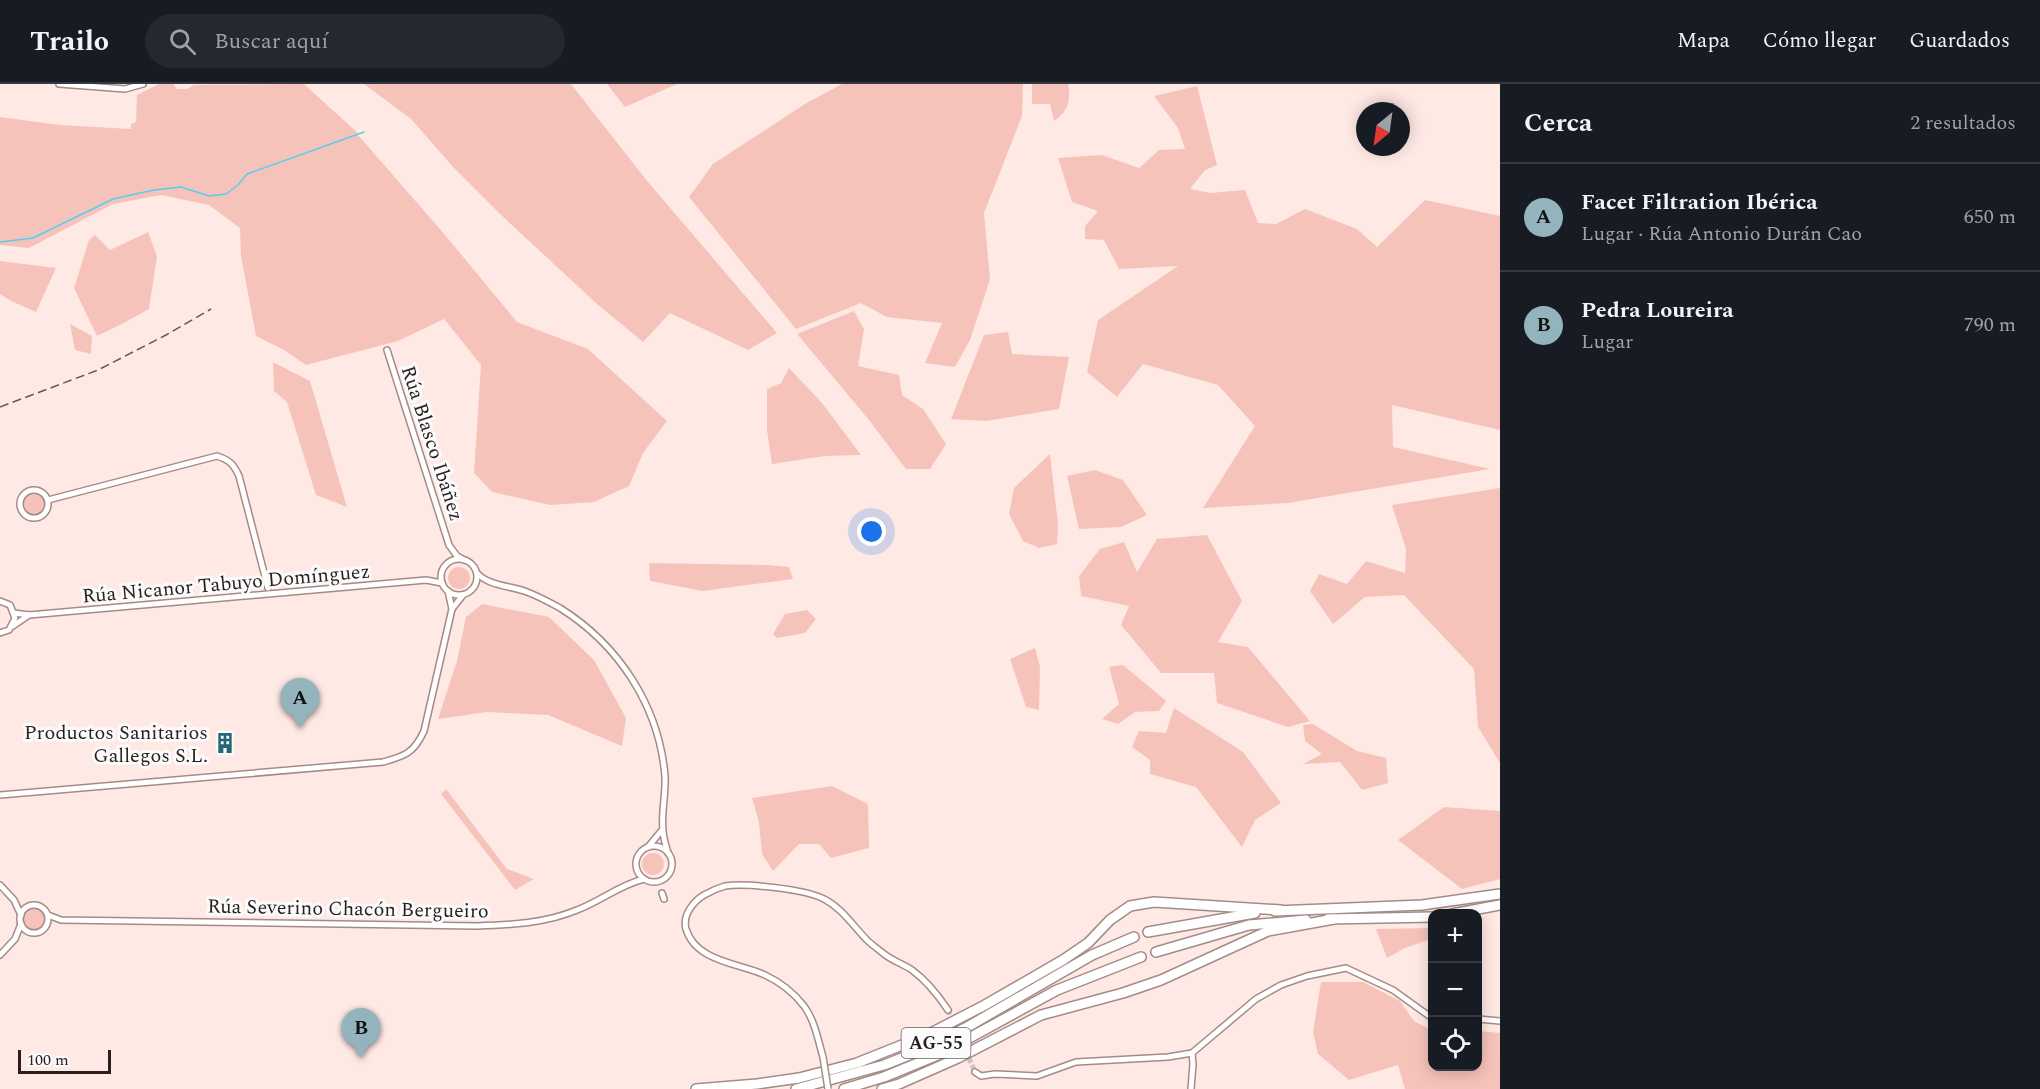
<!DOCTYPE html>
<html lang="es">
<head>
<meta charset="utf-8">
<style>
  body { margin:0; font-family:Spectral,serif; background:#242831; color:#f1f3f6 }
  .controls { position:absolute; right:18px; bottom:18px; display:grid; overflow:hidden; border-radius:12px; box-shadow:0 3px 15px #0003 }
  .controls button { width:54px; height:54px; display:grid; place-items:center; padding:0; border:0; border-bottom:2px solid #363941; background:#171b24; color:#f1f3f6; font:30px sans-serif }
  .compass { position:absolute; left:1356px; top:18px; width:54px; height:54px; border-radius:50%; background:#171b24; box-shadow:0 3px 15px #0003; rotate:209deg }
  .scale { position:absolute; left:18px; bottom:15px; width:93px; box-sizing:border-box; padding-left:6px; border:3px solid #291f1e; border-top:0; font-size:16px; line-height:21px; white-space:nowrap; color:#291f1e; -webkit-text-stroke:4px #fbfbfb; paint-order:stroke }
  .you { position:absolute; left:872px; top:448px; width:21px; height:21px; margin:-15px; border:4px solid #fff; border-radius:50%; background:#1a73e8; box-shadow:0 0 0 9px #1a73e833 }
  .badge { display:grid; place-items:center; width:39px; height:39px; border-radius:50%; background:#94b4bd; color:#111; font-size:20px; font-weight:700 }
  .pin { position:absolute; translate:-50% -50px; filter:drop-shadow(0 2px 3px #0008) }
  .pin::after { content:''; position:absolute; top:32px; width:21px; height:18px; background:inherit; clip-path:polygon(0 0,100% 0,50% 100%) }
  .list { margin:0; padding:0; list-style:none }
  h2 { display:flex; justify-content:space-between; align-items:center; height:78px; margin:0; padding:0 24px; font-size:26px }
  h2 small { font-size:20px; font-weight:400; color:#9ea1a6 }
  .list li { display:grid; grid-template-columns:39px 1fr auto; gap:18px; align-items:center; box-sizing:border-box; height:108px; padding:0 24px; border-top:2px solid #363941 }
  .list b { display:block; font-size:22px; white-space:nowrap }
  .list p { margin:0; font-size:20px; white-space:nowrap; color:#9ea1a6 }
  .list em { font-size:20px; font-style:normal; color:#9ea1a6 }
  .icon { flex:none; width:33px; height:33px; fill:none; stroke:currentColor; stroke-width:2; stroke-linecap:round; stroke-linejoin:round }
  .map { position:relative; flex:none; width:1500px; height:1005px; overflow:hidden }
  header { display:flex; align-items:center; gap:36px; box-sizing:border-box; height:84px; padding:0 30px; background:#171b24; border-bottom:2px solid #363941 }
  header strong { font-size:28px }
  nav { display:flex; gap:33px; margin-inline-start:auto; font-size:21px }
  .search { width:420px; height:54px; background:#242831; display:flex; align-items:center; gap:15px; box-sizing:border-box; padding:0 21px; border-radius:33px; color:#9ea1a6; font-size:22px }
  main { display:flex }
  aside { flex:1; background:#171b24 }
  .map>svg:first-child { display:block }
  .green { fill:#f6c3bb }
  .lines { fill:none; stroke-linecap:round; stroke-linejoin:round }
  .stream { stroke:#57ceef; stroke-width:1.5 }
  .minor-tunnel { stroke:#d4c1bd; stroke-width:5; stroke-dasharray:5 2.5; stroke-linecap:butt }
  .minor-casing { stroke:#a48b86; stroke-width:8 }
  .motorway-casing { stroke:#a48b86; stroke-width:12 }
  .minor { stroke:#fff; stroke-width:5 }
  .motorway { stroke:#fff; stroke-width:9 }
  .rail { stroke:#655755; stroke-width:1.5; stroke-dasharray:9 4.5; stroke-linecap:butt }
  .minor-bridge-casing { stroke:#a48b86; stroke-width:8; stroke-linecap:butt }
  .minor-bridge { stroke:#fff; stroke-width:5 }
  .labels { text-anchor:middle; stroke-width:6; stroke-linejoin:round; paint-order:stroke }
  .shield { fill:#fbfbfb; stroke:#686160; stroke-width:1.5 }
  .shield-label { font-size:18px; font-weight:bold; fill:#291f1e }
  .street-label { font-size:20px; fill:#291f1e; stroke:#fbfbfb }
  .poi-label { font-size:20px; fill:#291f1e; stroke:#fbfbfb; text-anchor:end }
</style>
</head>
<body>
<header>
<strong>Trailo</strong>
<div class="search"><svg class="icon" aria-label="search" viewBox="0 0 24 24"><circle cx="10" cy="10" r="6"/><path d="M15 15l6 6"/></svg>Buscar aquí</div>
<nav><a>Mapa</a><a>Cómo llegar</a><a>Guardados</a></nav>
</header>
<main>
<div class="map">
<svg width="1500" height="1005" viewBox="0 0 1500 1005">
  <rect width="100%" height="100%" fill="#ffe9e5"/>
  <!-- green -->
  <g class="green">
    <path d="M159,0H173L177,5H187L194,1L304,0L359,50L358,51L446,152L517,238L588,265L667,337L643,369L629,402L594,418L550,421L492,408L474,389L481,281L444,235L398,257L306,281L284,266L256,252L241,172L240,144L209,121L161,111L113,120L29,164L0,161V33L60,41L131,45V40L136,38L137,11Z"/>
    <path d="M364,0H571L648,98L777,249L748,266L670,229L643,258L597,220L500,130L453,83L411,35Z"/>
    <path d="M607,0H677L625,23Z"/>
    <path d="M842,0H1023L1022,32L984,129L990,195L970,256L955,283L925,279L942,239L887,233L861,219L796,245L689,113L713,80L805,20Z"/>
    <path d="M1032,0H1068C1071,16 1068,28 1054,37L1050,20H1032Z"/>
    <path d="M1197,2L1217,81L1205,86L1190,105L1210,109L1245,106L1258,139L1276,140L1305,125L1357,145L1377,163L1425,116L1500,132V346L1392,321L1393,363L1490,385L1288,419L1203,424L1255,342L1218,301L1143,280L1117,313L1087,288L1098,236L1178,182L1119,185L1104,156L1085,155V142L1098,127L1072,118L1058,74L1102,71L1139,84L1159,66L1185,65L1178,44L1154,12Z"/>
    <path d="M148,148L157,172L149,225L122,240L97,252L74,204L89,156L95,151L110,166Z"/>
    <path d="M0,177L56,184L36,228L11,217L0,210Z"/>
    <path d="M854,227L864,245L858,282L899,291L902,311L923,325L946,360L930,385H906L869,336L797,250Z"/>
    <path d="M70,240L92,252L91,270L75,266Z"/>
    <path d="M1008,248L1012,270L1069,273L1059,325L986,337L951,335L984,251Z"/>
    <path d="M273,278L310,297L347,423L316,411L287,318L274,307Z"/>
    <path d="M789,284L822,319L861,371L825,372L772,380L767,346V305L781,299Z"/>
    <path d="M1050,370L1058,440L1057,460L1039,464L1023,457L1009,430L1014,404Z"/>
    <path d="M1095,386L1123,396L1147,431L1121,443L1079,445L1067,392Z"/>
    <path d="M1500,404V679L1478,643L1474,585L1404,511L1365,513L1333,540L1310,507L1319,490L1347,500L1366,477L1405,489L1406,465L1392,421Z"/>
    <circle cx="35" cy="420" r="11"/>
    <path d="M1207,451L1242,517L1218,558L1248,563L1310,637L1288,643L1217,619L1214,589H1161L1121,541L1129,522L1081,512L1079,492L1100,465L1124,458L1137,488L1157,455Z"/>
    <path d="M649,479L767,481L789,483L793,495L703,507L650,497Z"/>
    <circle cx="459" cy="494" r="11"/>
    <path d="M482,520L549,533L594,576L626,634L622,662L548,631L487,628L438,635L457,577L466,533Z"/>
    <path d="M807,526L816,535L805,549L777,554L773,550L785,530Z"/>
    <path d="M1035,564L1040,583L1039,626L1026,623L1010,575Z"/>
    <path d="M1123,581L1166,617L1159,627L1135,628L1118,640L1102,635L1119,620L1109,583Z"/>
    <path d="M1174,624L1243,668L1281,719L1255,736L1242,763L1196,703L1150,690V676L1132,663L1139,647L1166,649Z"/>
    <path d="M1313,640L1357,667L1386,674L1388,699L1362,706L1340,678L1303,680L1322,670L1305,657L1303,641Z"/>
    <path d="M832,702L868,720L869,764L831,774L819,760H799L773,787L762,770L759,738L752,714Z"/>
    <path d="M446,705L507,785L534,795L515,806L441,710Z"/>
    <path d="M1444,723L1500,727V795L1462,805L1398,756Z"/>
    <circle cx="653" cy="780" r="11"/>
    <circle cx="34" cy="835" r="11"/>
    <path d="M1431,844V855L1405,864L1387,874L1376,845Z"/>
    <path d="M1321,898H1363L1400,917L1414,937L1427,944L1432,945V982H1478V947L1500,949V1005H1405L1398,981L1349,996L1318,970L1313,948Z"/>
  </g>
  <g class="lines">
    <!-- stream -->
    <path class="stream" d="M0,158L33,154L113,115L154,106L181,103L209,112L226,110L238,101L247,90L364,48"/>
    <!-- minor-tunnel -->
    <path class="minor-tunnel" d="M948,926L975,988"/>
    <defs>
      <g id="minor">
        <path d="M59,0L125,5L143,0"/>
        <path d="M387,266L449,461L457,472L464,476"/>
        <circle cx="34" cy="420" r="14"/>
        <path d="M48,416L217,372C230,376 234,381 239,392L268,504"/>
        <circle cx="459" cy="493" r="18"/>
        <path d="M477,489C488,502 512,502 527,508C538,512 549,518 560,524C619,561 659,622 665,692C666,710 661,729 663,746C663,754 666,761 668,769"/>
        <path d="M0,517L10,521L15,534L9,546L0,549"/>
        <path d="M452,525L463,511"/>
        <path d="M14,529L29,531L426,496L442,499"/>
        <path d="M13,542L29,531"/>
        <path d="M0,711L383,678C405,672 414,669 424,647L452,525L448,507"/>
        <circle cx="654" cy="780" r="18"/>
        <path d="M648,763L662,746"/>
        <path d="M0,801L14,816L21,831"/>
        <path d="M662,809L664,815"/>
        <circle cx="34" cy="835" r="14"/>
        <path d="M48,831L61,836L477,842C511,841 546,839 577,826C601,817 619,801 644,795"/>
        <path d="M0,871L15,855L21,840"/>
        <path d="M1478,935L1500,937"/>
        <path d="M823,973C818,956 815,937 804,922C794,909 780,898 765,891C739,879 696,878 686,845C682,831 694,817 704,811C711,807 718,804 725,802C746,799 805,805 824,815C842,824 853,842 867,856C872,861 878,865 884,870C893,877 903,880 912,886C927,897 938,911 948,926"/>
        <path d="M975,988L981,992L995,990L1037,992L1076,978L1168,973L1192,969L1256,915L1281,901L1307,892L1346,884L1393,906L1432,934"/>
        <path d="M1191,1005L1193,980L1192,969"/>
      </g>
      <g id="motorway">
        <path d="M1275,827L1422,821L1500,810"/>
        <path d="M1452,830L1500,821"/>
        <path d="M1328,835L1432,833"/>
        <path d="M1148,848L1255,829"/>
        <path d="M1156,868L1249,841L1306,836"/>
        <path d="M696,1005L757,1000L799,994L857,979L927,951L985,921L1063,876L1088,859L1110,836L1130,822L1154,818L1281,826"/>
        <path d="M796,1005L884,981L927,964L969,942L1092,871L1134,853"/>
        <path d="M844,1005L884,993L940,970L1057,906L1141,873"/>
        <path d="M882,1005L899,1000L958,974L1041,931L1123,909L1161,896L1268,847L1334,835"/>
      </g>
    </defs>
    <!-- minor casing -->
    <use href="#minor" class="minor-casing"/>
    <!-- motorway casing -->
    <use href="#motorway" class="motorway-casing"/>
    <!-- minor -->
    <use href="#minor" class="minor"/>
    <!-- motorway -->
    <use href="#motorway" class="motorway"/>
    <!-- rail -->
    <path class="rail" d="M0,323L98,286L166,251L211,225"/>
    <defs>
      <path id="minor-bridge" d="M823,973L828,1005"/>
    </defs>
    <!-- minor-bridge casing -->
    <use href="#minor-bridge" class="minor-bridge-casing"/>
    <!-- minor-bridge -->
    <use href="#minor-bridge" class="minor-bridge"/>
  </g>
  <!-- icons -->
  <defs>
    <symbol id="building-bare" viewBox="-9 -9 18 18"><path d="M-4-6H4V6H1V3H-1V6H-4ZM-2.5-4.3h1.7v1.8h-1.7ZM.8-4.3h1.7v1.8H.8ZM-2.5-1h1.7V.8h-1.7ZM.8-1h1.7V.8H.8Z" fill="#236678" stroke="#fbfbfb" stroke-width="2.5" paint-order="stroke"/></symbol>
  </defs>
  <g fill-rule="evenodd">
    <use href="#building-bare" x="210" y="644" width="30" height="30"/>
  </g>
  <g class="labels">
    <!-- shield labels -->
    <rect class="shield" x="901.5" y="944" width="69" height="30" rx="4.5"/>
    <g class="shield-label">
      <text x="936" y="965">AG-55</text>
    </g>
    <!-- street labels -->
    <g class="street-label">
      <text transform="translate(433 359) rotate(72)" y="7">Rúa Blasco Ibáñez</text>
      <text transform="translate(226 499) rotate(-5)" y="7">Rúa Nicanor Tabuyo Domínguez</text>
      <text transform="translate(348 824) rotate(1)" y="7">Rúa Severino Chacón Bergueiro</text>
    </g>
    <!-- poi labels -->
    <g class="poi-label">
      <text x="208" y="655">Productos Sanitarios<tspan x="208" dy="23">Gallegos S.L.</tspan></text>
    </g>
  </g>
</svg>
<div class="controls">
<button>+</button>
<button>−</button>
<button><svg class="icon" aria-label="locate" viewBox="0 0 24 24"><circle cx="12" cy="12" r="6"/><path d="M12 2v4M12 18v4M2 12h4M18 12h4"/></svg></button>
</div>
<svg class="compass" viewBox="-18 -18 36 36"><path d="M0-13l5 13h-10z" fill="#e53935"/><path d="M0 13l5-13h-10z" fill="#9ea1a6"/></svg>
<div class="scale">100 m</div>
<div class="you"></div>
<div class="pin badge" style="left:300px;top:644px">A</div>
<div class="pin badge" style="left:361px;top:974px">B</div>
</div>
<aside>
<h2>Cerca<small>2 resultados</small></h2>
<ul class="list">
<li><span class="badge">A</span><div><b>Facet Filtration Ibérica</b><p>Lugar · Rúa Antonio Durán Cao</p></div><em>650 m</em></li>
<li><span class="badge">B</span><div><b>Pedra Loureira</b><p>Lugar</p></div><em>790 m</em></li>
</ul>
</aside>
</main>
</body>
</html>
